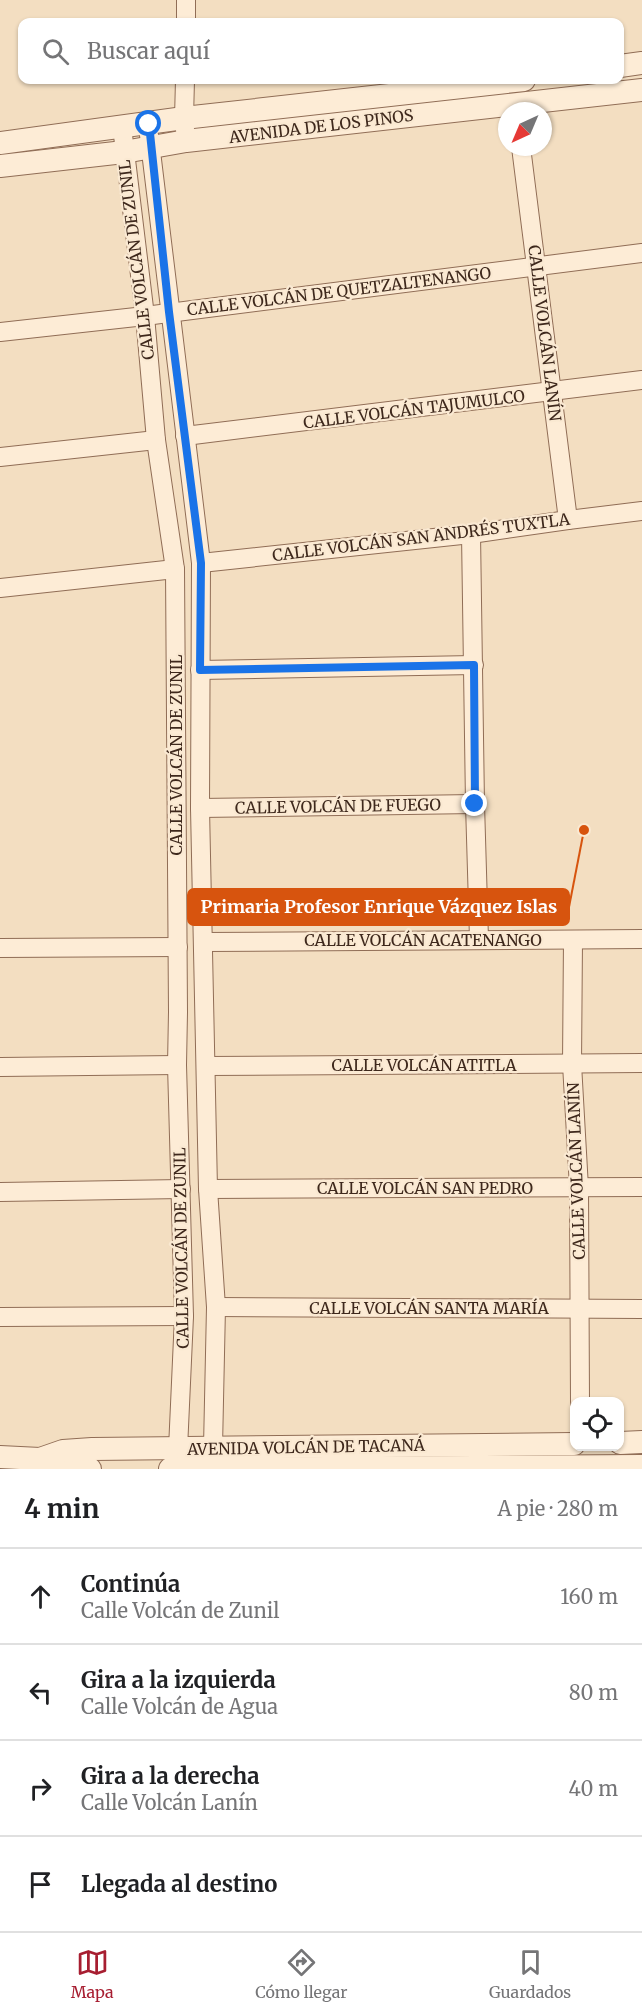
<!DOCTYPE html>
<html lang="es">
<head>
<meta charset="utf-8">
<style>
  body { margin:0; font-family:Merriweather,serif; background:#f6f6f6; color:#202124 }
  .controls { position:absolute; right:18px; bottom:18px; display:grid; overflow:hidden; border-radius:12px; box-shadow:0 2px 4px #0004 }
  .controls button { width:54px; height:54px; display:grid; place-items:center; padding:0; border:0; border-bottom:2px solid #e0e0e0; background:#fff; color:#202124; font:30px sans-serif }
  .compass { position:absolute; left:498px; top:102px; width:54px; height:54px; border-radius:50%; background:#fff; box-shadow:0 2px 4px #0004; rotate:224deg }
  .stop { position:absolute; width:18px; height:18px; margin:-14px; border:4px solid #1a73e8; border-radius:50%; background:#fff }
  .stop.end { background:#1a73e8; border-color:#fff; box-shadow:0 2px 6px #0008 }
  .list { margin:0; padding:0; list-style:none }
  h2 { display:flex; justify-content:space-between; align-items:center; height:78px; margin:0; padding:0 24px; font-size:26px }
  h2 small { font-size:20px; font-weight:400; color:#757577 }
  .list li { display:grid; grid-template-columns:39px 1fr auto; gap:18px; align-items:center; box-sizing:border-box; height:96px; padding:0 24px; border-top:2px solid #e0e0e0 }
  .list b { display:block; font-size:22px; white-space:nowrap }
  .list p { margin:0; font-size:20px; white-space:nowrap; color:#757577 }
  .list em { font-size:20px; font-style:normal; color:#757577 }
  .icon { flex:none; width:33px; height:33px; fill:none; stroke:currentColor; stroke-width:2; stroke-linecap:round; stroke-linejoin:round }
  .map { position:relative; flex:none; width:642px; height:1469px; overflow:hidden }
  .search { position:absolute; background:#fff; box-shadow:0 2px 4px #0004; left:18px; right:18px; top:18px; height:66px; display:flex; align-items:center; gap:15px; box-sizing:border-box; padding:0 21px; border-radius:12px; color:#757577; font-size:22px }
  .sheet { height:462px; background:#fff }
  nav { display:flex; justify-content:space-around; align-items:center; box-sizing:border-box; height:84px; border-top:2px solid #e0e0e0; background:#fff; font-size:16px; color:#757577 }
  nav a { display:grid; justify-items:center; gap:3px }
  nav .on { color:#a71e31 }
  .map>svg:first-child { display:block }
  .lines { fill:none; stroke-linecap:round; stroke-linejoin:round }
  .minor-casing { stroke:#906d56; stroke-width:20 }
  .tertiary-casing { stroke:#906d56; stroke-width:24 }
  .minor { stroke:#fdecd6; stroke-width:18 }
  .tertiary { stroke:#fdecd6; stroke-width:22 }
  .route { stroke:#1a73e8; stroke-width:8 }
  .labels { text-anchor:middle; stroke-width:4.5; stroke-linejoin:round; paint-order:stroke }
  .street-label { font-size:16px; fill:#3e281c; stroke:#fae9d2 }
  .leader { fill:none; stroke:#d7540e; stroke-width:2 }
  .callout-dot { fill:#d7540e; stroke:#fae9d2; stroke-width:2 }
  .callout { fill:#d7540e; stroke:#d7540e; stroke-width:2 }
  .callout-label { font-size:18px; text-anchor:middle; font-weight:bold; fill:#fff }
</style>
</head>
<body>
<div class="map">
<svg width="642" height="1469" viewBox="0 0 642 1469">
  <rect width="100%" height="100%" fill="#f3dec1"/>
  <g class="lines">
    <defs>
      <g id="minor">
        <path d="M186,22V0"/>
        <path d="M185,80L184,118L186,141"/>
        <path d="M122,127L145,316L156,440L175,569L178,1012L177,1065L184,1316L178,1449"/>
        <path d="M149,135L201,563L200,808L208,1189L216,1307L213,1447"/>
        <path d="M521,147L568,520"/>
        <path d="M0,332L145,316L642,253"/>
        <path d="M185,436L642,380"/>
        <path d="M0,457L156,440"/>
        <path d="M471,534L475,804L479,939"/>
        <path d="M201,563L471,534L568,520L642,511"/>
        <path d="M0,588L175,569"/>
        <path d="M200,670L474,665"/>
        <path d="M200,808L475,804"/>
        <path d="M573,940L572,1064L579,1188L580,1402"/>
        <path d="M204,942L642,939"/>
        <path d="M0,948L178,947"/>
        <path d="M206,1066L642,1063"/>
        <path d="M0,1067L177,1065"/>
        <path d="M208,1189L642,1187"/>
        <path d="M0,1192L181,1189"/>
        <path d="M216,1307L642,1309"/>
        <path d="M0,1317L184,1316"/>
      </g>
      <g id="tertiary">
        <path d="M620,66L642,63"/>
        <path d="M0,143L184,118L524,80"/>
        <path d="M0,166L124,152L186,141L642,90"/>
        <path d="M620,1443L642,1442"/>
        <path d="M0,1457L40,1459L61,1467L90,1469"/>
        <path d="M40,1459L63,1451L92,1449L574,1444"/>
        <path d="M170,1469L642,1466"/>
      </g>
    </defs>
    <!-- minor casing -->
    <use href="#minor" class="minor-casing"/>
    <!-- tertiary casing -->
    <use href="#tertiary" class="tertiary-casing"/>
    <!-- minor -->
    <use href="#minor" class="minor"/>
    <!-- tertiary -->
    <use href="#tertiary" class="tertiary"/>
  </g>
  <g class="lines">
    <!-- route -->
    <path class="route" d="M149,124L169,312L201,563L200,670L474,665L475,804"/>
  </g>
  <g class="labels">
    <!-- street labels -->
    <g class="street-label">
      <text transform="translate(321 126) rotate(-7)" y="6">AVENIDA DE LOS PINOS</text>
      <text transform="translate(136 260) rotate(-97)" y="6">CALLE VOLCÁN DE ZUNIL</text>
      <text transform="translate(339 291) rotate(-7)" y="6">CALLE VOLCÁN DE QUETZALTENANGO</text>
      <text transform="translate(545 333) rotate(83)" y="6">CALLE VOLCÁN LANÍN</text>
      <text transform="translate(414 409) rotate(-7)" y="6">CALLE VOLCÁN TAJUMULCO</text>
      <text transform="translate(421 537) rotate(-7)" y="6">CALLE VOLCÁN SAN ANDRÉS TUXTLA</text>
      <text transform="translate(176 755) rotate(-90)" y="6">CALLE VOLCÁN DE ZUNIL</text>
      <text transform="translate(338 806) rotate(-1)" y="6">CALLE VOLCÁN DE FUEGO</text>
      <text x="423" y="946">CALLE VOLCÁN ACATENANGO</text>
      <text x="424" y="1071">CALLE VOLCÁN ATITLA</text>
      <text transform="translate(576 1171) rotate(-92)" y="6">CALLE VOLCÁN LANÍN</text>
      <text x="425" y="1194">CALLE VOLCÁN SAN PEDRO</text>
      <text transform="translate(181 1248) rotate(-91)" y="6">CALLE VOLCÁN DE ZUNIL</text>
      <text x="429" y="1314">CALLE VOLCÁN SANTA MARÍA</text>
      <text transform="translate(306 1447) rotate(-1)" y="6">AVENIDA VOLCÁN DE TACANÁ</text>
    </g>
  </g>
  <!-- callouts -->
  <path class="leader" d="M584 830L569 907"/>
  <circle class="callout-dot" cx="584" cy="830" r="6"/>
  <rect class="callout" x="188" y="889" width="381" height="36" rx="6"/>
  <g class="callout-label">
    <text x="379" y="913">Primaria Profesor Enrique Vázquez Islas</text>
  </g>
</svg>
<div class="controls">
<button><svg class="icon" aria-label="locate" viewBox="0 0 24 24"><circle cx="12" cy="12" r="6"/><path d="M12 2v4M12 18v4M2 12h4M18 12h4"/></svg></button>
</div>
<svg class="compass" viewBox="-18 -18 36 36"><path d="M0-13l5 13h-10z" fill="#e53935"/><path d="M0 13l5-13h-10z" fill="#757577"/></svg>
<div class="stop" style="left:149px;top:124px"></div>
<div class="stop end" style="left:475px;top:804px"></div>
<div class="search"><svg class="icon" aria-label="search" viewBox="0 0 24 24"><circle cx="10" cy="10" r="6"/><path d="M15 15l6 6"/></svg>Buscar aquí</div>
</div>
<section class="sheet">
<h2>4 min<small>A pie · 280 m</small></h2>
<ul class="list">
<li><svg class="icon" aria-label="ahead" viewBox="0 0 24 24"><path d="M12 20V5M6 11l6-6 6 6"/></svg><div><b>Continúa</b><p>Calle Volcán de Zunil</p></div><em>160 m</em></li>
<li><svg class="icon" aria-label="left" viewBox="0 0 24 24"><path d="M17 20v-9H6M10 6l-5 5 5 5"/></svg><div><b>Gira a la izquierda</b><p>Calle Volcán de Agua</p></div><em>80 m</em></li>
<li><svg class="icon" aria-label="right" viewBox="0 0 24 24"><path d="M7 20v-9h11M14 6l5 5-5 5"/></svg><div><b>Gira a la derecha</b><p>Calle Volcán Lanín</p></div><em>40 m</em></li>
<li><svg class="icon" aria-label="arrive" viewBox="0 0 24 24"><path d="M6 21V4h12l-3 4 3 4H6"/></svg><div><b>Llegada al destino</b></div></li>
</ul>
</section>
<nav>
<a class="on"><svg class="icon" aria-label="map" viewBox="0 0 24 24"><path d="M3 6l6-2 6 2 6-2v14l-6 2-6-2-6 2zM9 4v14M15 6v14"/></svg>Mapa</a>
<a><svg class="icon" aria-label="directions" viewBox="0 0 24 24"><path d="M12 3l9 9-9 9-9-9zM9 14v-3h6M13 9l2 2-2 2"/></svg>Cómo llegar</a>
<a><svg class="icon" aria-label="saved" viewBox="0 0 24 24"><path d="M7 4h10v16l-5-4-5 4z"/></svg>Guardados</a>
</nav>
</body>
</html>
